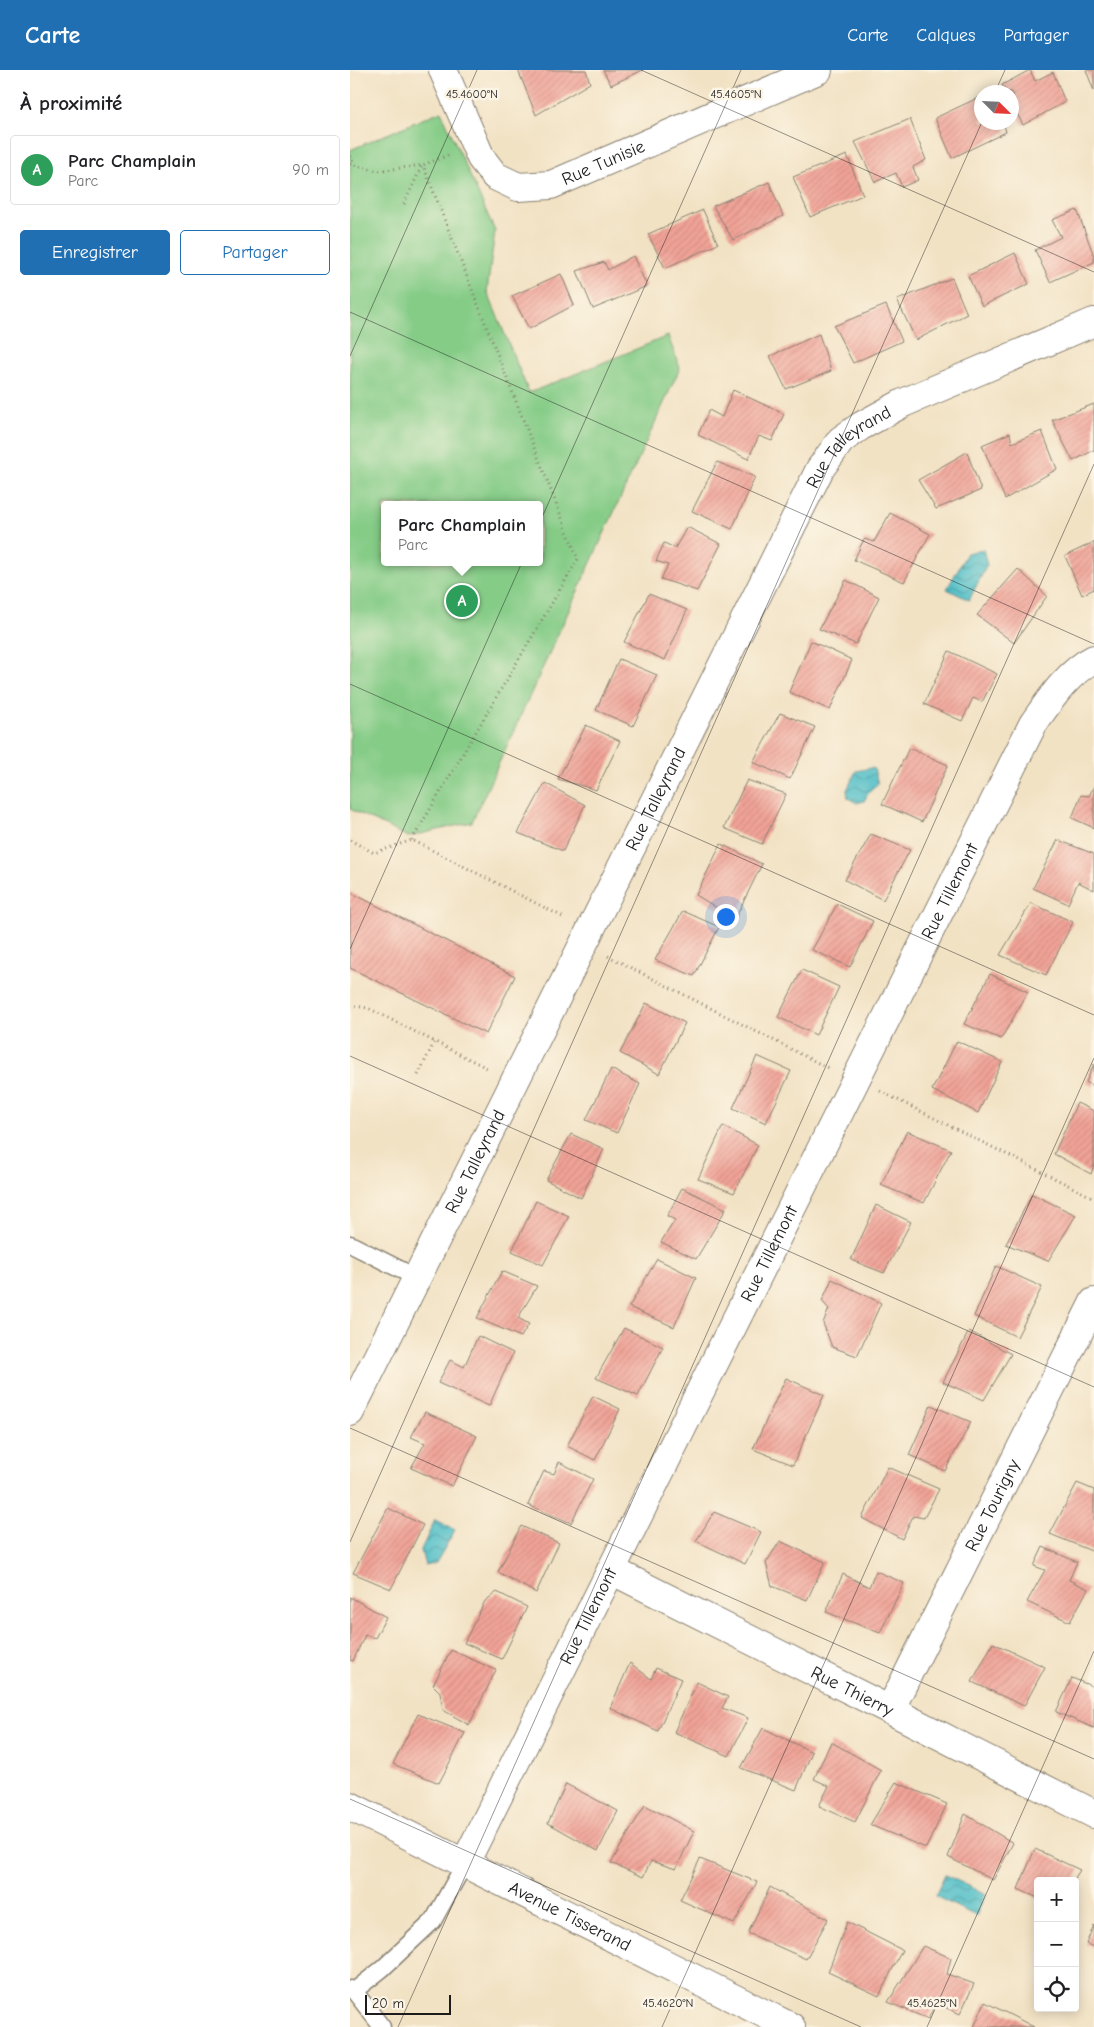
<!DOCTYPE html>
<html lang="fr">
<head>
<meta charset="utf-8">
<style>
  body { margin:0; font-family:"Comic Neue",sans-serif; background:#f2f2f2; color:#202124 }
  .controls { position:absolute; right:15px; bottom:15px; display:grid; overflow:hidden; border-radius:5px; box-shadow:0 2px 12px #0003 }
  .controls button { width:45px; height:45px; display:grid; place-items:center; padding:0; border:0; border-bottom:1px solid #e0e0e0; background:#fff; color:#202124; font:25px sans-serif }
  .compass { position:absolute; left:624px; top:15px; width:45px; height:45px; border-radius:50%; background:#fff; box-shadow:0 2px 12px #0003; rotate:114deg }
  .scale { position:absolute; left:15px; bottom:12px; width:86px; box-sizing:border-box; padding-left:5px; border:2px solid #1c1c1c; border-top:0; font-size:14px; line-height:18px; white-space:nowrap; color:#1c1c1c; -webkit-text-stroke:4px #fcf5e5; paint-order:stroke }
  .you { position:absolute; left:375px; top:846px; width:18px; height:18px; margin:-12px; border:4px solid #fff; border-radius:50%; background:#1a73e8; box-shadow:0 0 0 8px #1a73e833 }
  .badge { display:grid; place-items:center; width:32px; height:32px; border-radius:50%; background:#1f6fb2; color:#fff; font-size:16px; font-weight:700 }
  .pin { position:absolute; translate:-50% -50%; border:2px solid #fff; box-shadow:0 1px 5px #0006 }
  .popup { position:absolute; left:31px; top:431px; width:162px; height:65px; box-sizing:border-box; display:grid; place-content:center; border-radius:5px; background:#fff; filter:drop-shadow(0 1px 4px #0005); font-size:16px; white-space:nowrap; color:#757577 }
  .popup b { font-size:19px; color:#202124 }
  .popup::after { content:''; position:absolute; left:50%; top:100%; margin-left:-10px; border:10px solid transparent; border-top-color:#fff }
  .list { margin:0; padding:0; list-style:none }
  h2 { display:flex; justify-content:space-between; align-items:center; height:65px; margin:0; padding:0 20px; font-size:21px }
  h2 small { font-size:16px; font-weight:400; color:#757577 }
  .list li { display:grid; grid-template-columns:32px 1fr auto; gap:15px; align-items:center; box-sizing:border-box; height:70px; margin:0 10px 10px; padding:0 10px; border:1px solid #e0e0e0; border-radius:5px }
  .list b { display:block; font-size:19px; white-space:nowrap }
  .list p { margin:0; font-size:16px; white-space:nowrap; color:#757577 }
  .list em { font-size:16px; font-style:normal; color:#757577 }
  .actions { display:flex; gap:10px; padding:15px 20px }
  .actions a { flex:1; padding:11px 0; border:1px solid #1f6fb2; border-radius:5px; text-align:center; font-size:18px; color:#1f6fb2 }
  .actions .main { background:#1f6fb2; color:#fff }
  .icon { flex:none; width:28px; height:28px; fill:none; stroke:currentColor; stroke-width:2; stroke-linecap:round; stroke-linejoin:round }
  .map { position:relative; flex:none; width:744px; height:1957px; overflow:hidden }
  header { display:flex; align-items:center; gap:30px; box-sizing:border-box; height:70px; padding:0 25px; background:#1f6fb2; color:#fff }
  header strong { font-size:24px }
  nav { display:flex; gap:28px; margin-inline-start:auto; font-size:18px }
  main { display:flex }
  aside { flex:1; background:#fff }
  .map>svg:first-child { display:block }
  .green { fill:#85cc87; stroke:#507452; fill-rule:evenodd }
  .water { fill:url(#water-waves); stroke:#366e72 }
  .building { fill:url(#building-hatch) }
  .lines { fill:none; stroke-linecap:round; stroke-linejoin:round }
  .service-casing { stroke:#877f70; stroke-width:19 }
  .minor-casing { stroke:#877f70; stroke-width:30 }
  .tertiary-casing { stroke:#877f70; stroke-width:30 }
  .path { stroke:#877f70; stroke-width:3; stroke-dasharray:1 4; stroke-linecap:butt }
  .service { stroke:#fff; stroke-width:16 }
  .minor { stroke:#fff; stroke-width:28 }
  .tertiary { stroke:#fff; stroke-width:28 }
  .ticks { fill:none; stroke:#1c1c1c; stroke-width:1; stroke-opacity:0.45 }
  .labels { text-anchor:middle; stroke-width:5; stroke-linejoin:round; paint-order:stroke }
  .street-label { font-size:18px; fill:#1c1c1c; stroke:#fcf5e5 }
  .ticks-label { font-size:12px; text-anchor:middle; fill:#1c1c1c; stroke:#fcf5e5; stroke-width:5; stroke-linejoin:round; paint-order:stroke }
</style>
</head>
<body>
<header>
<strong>Carte</strong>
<nav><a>Carte</a><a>Calques</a><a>Partager</a></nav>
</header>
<main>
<aside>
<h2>À proximité<small></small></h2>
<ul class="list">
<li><span class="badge" style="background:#2e9e5b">A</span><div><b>Parc Champlain</b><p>Parc</p></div><em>90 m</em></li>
</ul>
<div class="actions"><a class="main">Enregistrer</a><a>Partager</a></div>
</aside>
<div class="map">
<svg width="744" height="1957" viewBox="0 0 744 1957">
  <defs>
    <pattern id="water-waves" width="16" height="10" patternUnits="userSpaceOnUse" patternTransform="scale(1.25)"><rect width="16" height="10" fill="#51bfc8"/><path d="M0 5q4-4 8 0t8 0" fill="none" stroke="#429aa2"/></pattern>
    <pattern id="building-hatch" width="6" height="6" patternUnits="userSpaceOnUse" patternTransform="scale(1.25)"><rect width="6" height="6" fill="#f1a397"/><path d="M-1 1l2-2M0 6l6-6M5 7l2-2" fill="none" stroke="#ce8c82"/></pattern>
  </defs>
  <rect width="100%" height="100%" fill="#fcf5e5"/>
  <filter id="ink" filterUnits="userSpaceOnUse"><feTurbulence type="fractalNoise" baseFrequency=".02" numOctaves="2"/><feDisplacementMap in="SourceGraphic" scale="10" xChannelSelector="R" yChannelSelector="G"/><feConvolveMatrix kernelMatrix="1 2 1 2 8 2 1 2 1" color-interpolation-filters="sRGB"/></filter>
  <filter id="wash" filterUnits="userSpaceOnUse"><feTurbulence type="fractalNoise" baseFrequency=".0096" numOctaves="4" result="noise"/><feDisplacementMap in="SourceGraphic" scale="20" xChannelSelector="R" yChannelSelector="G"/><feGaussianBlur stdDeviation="1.12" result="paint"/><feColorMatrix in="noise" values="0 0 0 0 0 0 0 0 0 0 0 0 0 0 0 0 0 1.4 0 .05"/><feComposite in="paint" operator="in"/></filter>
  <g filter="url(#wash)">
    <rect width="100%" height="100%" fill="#f2e2c4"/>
    <!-- green -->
    <path class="green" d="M91,41L145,161L137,221L179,323L318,266L330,298L122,752L58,767L0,739V80ZM34,435H190V492H34Z"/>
    <!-- water -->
    <g class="water">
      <path d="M633,479L637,495L619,530L597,519L617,483Z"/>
      <path d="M521,698L524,699L528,714L519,722L514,731L507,733L498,728L497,720L506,701Z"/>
      <path d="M85,1450L105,1460L86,1493L75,1496L71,1480Z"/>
      <path d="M595,1805L636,1824L626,1846L585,1826Z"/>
    </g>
    <g id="blocks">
      <!-- building -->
      <g class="building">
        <path d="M168,0H236L240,13L186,45Z"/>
        <path d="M253,0H293L261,15Z"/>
        <path d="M680,0L685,11L703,2L715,32L673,55L662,34V22H656L652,15Z"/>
        <path d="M736,0H744V21Z"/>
        <path d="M632,26V52H653L656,62L602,88L585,48Z"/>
        <path d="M560,49L576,90L563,97L568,110L552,117L546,103L525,112L505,72Z"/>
        <path d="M497,85L513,125L460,147L443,107Z"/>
        <path d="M419,112L433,146L383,170L363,136Z"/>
        <path d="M353,140L368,174L315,198L298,164Z"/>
        <path d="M727,140L744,186V192L700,212L685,180L711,167L702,150Z"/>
        <path d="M665,183L679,214L632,236L618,206Z"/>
        <path d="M283,186L297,216L243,239L227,201L254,192L258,200Z"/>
        <path d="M211,204L224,235L179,259L162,226Z"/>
        <path d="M602,208L617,244L566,270L547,230Z"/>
        <path d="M536,235L552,271L503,293L484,256Z"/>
        <path d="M469,264L481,301L436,319L420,286Z"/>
        <path d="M383,320L434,344L422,371L409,366L398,389L348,365L359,340L372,347Z"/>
        <path d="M744,334V380L723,391L702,350Z"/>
        <path d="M692,361L707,399L655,429L632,375L660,363L662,373Z"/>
        <path d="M617,382L631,420L586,439L568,410Z"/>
        <path d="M367,392L405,407L382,459L342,441Z"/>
        <path d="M540,443L580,464L554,512L504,490L514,469L524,472Z"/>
        <path d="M337,457L371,474L347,521L311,509L318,495L306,491L314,473L325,478Z"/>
        <path d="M744,472V519L732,525L715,486Z"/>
        <path d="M668,499L697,526L664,573L627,545Z"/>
        <path d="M496,510L529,527L506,574L469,559Z"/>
        <path d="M299,524L337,540L315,590L274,572Z"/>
        <path d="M461,571L502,590L480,640L439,622Z"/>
        <path d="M599,581L647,604L632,632L623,628L612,651L574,634Z"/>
        <path d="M269,589L307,605L283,656L246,640Z"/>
        <path d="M430,643L465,657L440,709L403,692Z"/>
        <path d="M236,655L270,671L246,720L208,709Z"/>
        <path d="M559,678L598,695L572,752L532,734Z"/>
        <path d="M397,710L436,724L412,774L374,758Z"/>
        <path d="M195,713L235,735L213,781L168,763Z"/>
        <path d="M744,716V758L722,748L731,725L739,726Z"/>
        <path d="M521,764L560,780L533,830L495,810Z"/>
        <path d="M708,770L744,784V820L728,812L718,834L683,818Z"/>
        <path d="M371,774L412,794L385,849L346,825Z"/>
        <path d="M0,822L165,906L136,964L0,898Z"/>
        <path d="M681,833L723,852L696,905L650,885Z"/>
        <path d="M487,834L523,851L500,897L462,880Z"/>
        <path d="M333,841L369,857L344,906L305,890Z"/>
        <path d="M452,900L489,917L466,965L428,947Z"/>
        <path d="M640,904L678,922L651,969L614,954Z"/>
        <path d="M296,933L335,953L309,1004L270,983Z"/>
        <path d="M607,971L652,992L628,1043L582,1020Z"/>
        <path d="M407,986L441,1001L416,1053L383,1038Z"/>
        <path d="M744,994V1017L736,1012Z"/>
        <path d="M261,999L290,1014L267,1063L236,1050Z"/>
        <path d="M727,1033L744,1041V1095L741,1104L704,1084Z"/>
        <path d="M373,1056L408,1075L384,1123L348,1109Z"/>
        <path d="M557,1061L601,1080L574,1133L531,1115Z"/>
        <path d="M221,1064L254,1079L231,1128L196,1110Z"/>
        <path d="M332,1118L376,1139L346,1189L311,1172L325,1150L317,1146Z"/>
        <path d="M682,1124L726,1145L698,1191L656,1174Z"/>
        <path d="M186,1131L219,1146L193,1195L162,1181Z"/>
        <path d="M526,1135L561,1152L534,1203L501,1190Z"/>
        <path d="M307,1189L346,1208L324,1257L279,1237Z"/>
        <path d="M646,1196L692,1217L667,1267L624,1246Z"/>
        <path d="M152,1201L187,1216L168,1248L179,1254L171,1267L127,1248Z"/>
        <path d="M482,1209L531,1233L507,1286L482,1277L473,1253L479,1239L472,1231Z"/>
        <path d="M274,1258L313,1277L288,1326L246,1308Z"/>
        <path d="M619,1261L661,1284L634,1330L593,1312Z"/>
        <path d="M128,1266L163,1283L139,1336L88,1313L100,1290L114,1297Z"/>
        <path d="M436,1308L474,1325L443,1395L403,1379Z"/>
        <path d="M243,1326L270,1339L245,1390L217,1376Z"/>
        <path d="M581,1335L621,1352L595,1401L559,1385Z"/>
        <path d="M75,1342L127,1366L102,1416L61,1398L75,1373L61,1367Z"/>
        <path d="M209,1392L243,1409L221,1453L178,1435L194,1401L204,1404Z"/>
        <path d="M538,1397L589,1419L574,1448L563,1446L552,1469L512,1448Z"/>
        <path d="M727,1413L744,1420V1482L700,1464Z"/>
        <path d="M38,1438L73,1455L41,1519L3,1503Z"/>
        <path d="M364,1442L411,1462L395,1494L346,1471Z"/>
        <path d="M171,1456L209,1473L186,1523L148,1502Z"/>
        <path d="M430,1471L475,1492L457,1530L422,1516L416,1493Z"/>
        <path d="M693,1477L727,1492L719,1510L738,1519L720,1552L677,1532L695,1500L684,1496Z"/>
        <path d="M526,1501L554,1513L530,1563L476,1542L493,1504L519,1517Z"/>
        <path d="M147,1522L177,1537L152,1589L114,1573L135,1531Z"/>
        <path d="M0,1527L36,1547L25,1568L15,1565L3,1591L0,1590Z"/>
        <path d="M643,1573L695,1597L674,1636L622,1612Z"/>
        <path d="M101,1580L146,1600L119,1655L93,1640L90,1622L83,1615Z"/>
        <path d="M280,1593L301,1609L306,1598L331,1609L308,1661L260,1638Z"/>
        <path d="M722,1608L744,1617V1658L706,1642Z"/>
        <path d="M347,1612L378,1627L372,1638L398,1648L379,1686L324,1662Z"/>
        <path d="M68,1644L115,1663L89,1713L43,1694Z"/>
        <path d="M413,1658L462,1682L446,1720L391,1698Z"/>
        <path d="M481,1672L531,1700L505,1752L469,1736L479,1716L464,1709Z"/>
        <path d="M546,1712L597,1734L576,1778L520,1755Z"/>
        <path d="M216,1714L268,1741L248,1781L198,1753Z"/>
        <path d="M295,1735L344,1761L326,1799L301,1791L293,1807L261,1793Z"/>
        <path d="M615,1744L663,1773L643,1810L598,1787Z"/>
        <path d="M685,1779L730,1800L723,1811H688V1828L668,1819Z"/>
        <path d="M350,1789L407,1812L384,1854L330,1830Z"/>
        <path d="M420,1817L478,1849L456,1889L398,1863Z"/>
        <path d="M497,1852L552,1880L529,1926L478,1902Z"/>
        <path d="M744,1855V1877L736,1874Z"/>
        <path d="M573,1876L601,1888L597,1904L624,1914L610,1944L586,1933L578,1949L538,1932Z"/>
        <path d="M635,1932L684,1957H624Z"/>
      </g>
    </g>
  </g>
  <g filter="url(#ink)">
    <use href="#blocks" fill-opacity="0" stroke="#877f70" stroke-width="1"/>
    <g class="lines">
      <defs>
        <g id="service">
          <path d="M0,1174L67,1208"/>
          <path d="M0,1919L4,1921L32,1957"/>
          <path d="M4,1921L32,1899L83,1851L115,1793"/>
        </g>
        <g id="minor">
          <path id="s1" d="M93,0L131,88L145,106L168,117L201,115L468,0"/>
          <path id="s2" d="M0,1342L470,399L491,370L511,356L553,333L744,252"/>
          <path id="s3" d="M261,1500L540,1640L744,1744"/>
          <path id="s4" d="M540,1640L744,1232"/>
          <path id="s5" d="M115,1793L683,654C700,630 718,602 744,589"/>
        </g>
        <g id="tertiary">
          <path id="s6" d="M0,1736L441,1957"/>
        </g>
      </defs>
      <!-- service casing -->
      <use href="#service" class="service-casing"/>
      <!-- minor casing -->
      <use href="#minor" class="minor-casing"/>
      <!-- tertiary casing -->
      <use href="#tertiary" class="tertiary-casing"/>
      <!-- path -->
      <g class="path">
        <path d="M0,86L4,94"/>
        <path d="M0,94L28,101L73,95L99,85"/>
        <path d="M54,134L72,96"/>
        <path d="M0,770L24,783L62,770L215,848"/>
        <path d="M62,770L228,489L73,95"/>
        <path d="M258,886L480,999"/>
        <path d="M5,936L18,938L139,999"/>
        <path d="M68,1005L84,973"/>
        <path d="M530,1021L744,1128"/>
      </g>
      <!-- service -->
      <use href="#service" class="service"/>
      <!-- minor -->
      <use href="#minor" class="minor"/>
      <!-- tertiary -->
      <use href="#tertiary" class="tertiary"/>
    </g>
  </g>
  <!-- ticks -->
  <path class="ticks" d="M291,0L744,202M645,22L655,0M0,242L744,574M0,286L127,0M0,614L744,945M0,879L391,0M0,986L744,1317M0,1358L744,1689M0,1472L632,52M0,1729L511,1957M48,1957L744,394M312,1957L744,988M577,1957L744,1581"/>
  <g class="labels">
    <!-- street labels -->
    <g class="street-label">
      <text dy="6" stroke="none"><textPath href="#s1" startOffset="234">Rue Tunisie</textPath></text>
      <text dy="6" stroke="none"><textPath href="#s2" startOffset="1090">Rue Talleyrand</textPath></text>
      <text dy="6" stroke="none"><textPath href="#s2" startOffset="685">Rue Talleyrand</textPath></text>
      <text dy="6" stroke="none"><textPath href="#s5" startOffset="1086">Rue Tillemont</textPath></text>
      <text dy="6" stroke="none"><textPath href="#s2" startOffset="280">Rue Talleyrand</textPath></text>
      <text dy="6" stroke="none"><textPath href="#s5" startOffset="681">Rue Tillemont</textPath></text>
      <text dy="6" stroke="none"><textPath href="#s4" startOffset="229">Rue Tourigny</textPath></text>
      <text dy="6" stroke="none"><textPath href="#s5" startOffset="276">Rue Tillemont</textPath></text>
      <text dy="6" stroke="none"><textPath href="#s3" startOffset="270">Rue Thierry</textPath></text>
      <text dy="6" stroke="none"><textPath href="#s6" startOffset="246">Avenue Tisserand</textPath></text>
    </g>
  </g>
  <g class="ticks-label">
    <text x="386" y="28">45.4605°N</text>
    <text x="122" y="28">45.4600°N</text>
    <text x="318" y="1937">45.4620°N</text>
    <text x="582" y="1937">45.4625°N</text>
  </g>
</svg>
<div class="controls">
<button>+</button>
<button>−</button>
<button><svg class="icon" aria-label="locate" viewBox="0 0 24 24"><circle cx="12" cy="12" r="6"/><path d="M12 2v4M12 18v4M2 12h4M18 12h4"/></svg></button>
</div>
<svg class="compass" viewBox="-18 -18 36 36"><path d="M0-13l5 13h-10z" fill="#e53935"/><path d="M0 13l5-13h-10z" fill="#757577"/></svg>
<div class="scale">20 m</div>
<div class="you"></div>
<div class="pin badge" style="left:112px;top:531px;background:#2e9e5b">A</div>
<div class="popup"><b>Parc Champlain</b>Parc</div>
</div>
</main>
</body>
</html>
